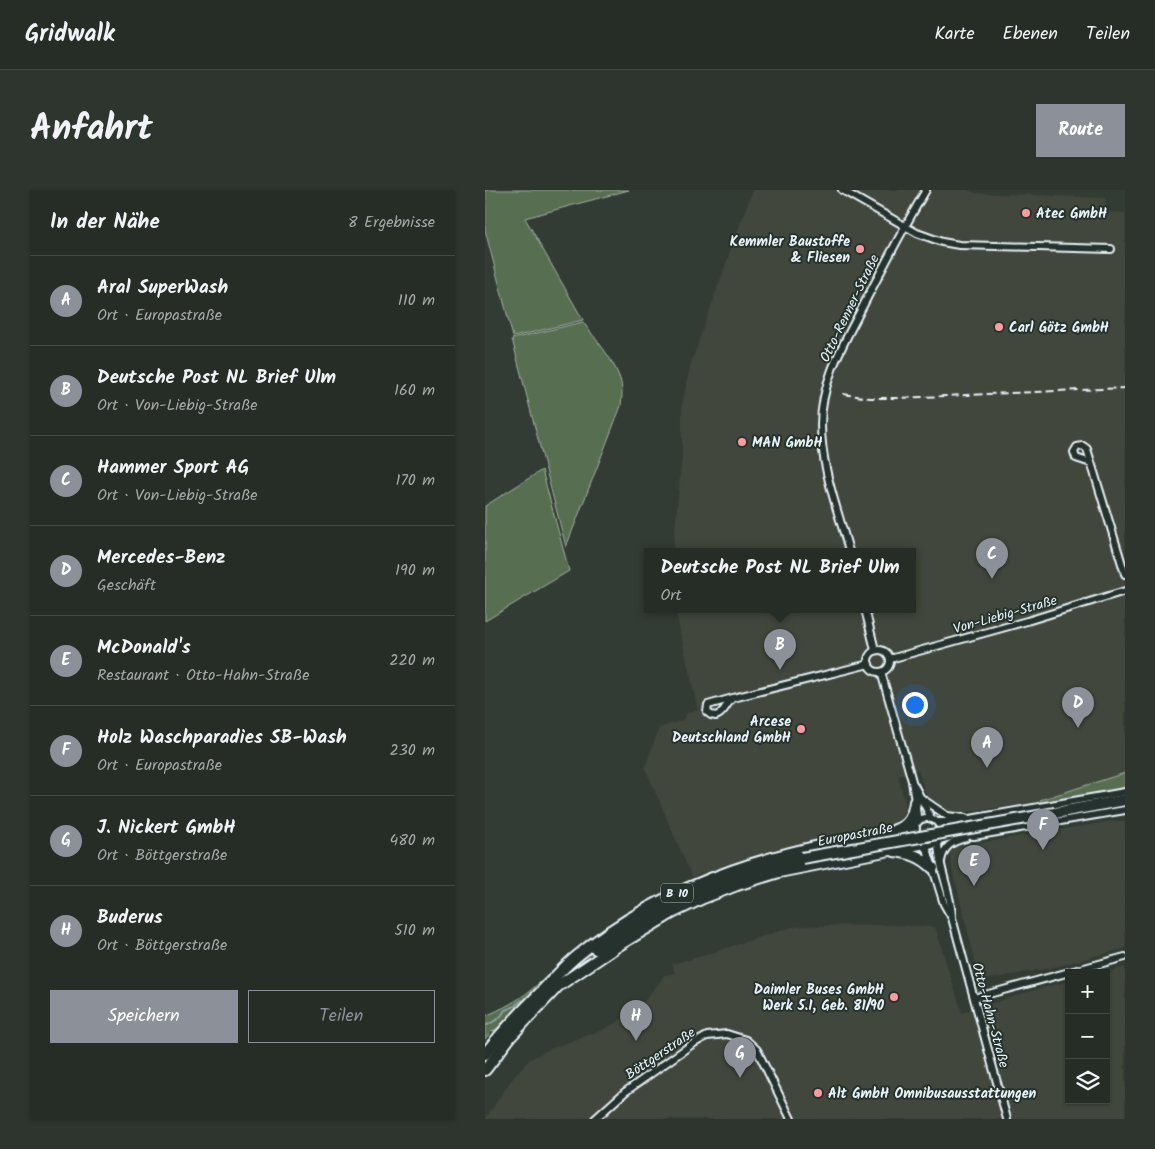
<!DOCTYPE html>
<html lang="de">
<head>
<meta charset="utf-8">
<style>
  body { margin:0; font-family:Kalam,sans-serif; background:#2e352f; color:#f1f3f6 }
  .controls { position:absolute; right:15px; bottom:15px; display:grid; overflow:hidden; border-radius:0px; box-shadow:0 1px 4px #0004 }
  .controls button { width:45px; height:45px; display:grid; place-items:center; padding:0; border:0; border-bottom:1px solid #424944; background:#262d27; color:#f1f3f6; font:25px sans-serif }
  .you { position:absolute; left:429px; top:514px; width:18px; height:18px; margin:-12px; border:4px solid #fff; border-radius:50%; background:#1a73e8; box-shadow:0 0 0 8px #1a73e833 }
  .badge { display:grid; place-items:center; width:32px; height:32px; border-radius:50%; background:#8c9099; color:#fff; font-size:16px; font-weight:700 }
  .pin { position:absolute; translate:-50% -41px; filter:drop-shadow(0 1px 2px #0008) }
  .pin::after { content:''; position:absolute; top:26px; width:18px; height:15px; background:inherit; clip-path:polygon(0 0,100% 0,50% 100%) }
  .popup { position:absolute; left:159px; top:358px; width:272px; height:65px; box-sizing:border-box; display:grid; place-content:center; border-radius:0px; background:#262d27; filter:drop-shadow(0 1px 4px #0005); font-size:16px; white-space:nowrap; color:#a4a8a7 }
  .popup b { font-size:19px; color:#f1f3f6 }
  .popup::after { content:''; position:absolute; left:50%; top:100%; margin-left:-10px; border:10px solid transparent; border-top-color:#262d27 }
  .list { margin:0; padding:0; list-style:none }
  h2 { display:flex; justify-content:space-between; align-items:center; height:65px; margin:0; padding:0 20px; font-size:21px }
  h2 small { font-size:16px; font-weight:400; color:#a4a8a7 }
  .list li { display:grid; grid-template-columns:32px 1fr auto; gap:15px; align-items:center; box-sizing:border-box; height:90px; padding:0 20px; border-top:1px solid #424944 }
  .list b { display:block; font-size:19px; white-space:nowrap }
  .list p { margin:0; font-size:16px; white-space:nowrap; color:#a4a8a7 }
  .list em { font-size:16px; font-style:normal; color:#a4a8a7 }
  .actions { display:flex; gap:10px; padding:15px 20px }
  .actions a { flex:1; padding:11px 0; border:1px solid #8c9099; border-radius:0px; text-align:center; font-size:18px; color:#8c9099 }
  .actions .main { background:#8c9099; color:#fff }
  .icon { flex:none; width:28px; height:28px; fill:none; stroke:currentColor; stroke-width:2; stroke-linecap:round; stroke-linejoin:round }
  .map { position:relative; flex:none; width:640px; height:929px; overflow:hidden; border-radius:0px }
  header { display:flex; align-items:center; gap:30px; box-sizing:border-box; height:70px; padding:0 25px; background:#262d27; border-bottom:1px solid #424944 }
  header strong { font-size:24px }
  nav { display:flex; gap:28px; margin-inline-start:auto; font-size:18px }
  .intro { display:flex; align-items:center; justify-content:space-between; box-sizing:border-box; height:120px; padding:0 30px }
  h1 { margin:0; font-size:35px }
  .button { padding:12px 22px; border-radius:0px; background:#8c9099; color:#fff; font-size:18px; font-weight:700 }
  main { display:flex; gap:30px; padding:0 30px }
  aside { flex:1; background:#262d27; border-radius:0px; box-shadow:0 1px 4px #0004 }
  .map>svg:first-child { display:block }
  .built { fill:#43463d }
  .green { fill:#596e51; stroke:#a0b0a4 }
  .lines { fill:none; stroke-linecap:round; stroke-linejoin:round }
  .stream { stroke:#8c9fa8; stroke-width:2 }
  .minor-casing { stroke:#e8f1f8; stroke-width:10 }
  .highway-casing { stroke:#e8f1f8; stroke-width:14 }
  .minor { stroke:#26332d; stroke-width:6 }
  .highway { stroke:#26332d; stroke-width:10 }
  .rail { stroke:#e8f1f8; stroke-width:2; stroke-dasharray:8 4; stroke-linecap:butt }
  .highway-bridge-casing { stroke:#e8f1f8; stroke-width:14; stroke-linecap:butt }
  .highway-bridge { stroke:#26332d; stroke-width:10 }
  .poi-dot { fill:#ff9aa2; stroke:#26332d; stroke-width:2 }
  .labels { text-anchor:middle; stroke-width:4; stroke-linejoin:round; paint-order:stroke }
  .shield { fill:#26332d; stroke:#aeb8bb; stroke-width:1 }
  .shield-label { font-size:12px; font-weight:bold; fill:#e8f1f8 }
  .poi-label { font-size:14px; font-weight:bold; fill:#e8f1f8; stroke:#26332d; text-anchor:start }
  .street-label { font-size:14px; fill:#e8f1f8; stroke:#26332d }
</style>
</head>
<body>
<header>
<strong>Gridwalk</strong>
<nav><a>Karte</a><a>Ebenen</a><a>Teilen</a></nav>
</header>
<div class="intro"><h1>Anfahrt</h1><a class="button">Route</a></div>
<main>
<aside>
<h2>In der Nähe<small>8 Ergebnisse</small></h2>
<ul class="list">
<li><span class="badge">A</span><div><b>Aral SuperWash</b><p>Ort · Europastraße</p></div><em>110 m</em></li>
<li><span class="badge">B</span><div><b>Deutsche Post NL Brief Ulm</b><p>Ort · Von-Liebig-Straße</p></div><em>160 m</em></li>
<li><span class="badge">C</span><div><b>Hammer Sport AG</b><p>Ort · Von-Liebig-Straße</p></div><em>170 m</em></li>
<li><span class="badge">D</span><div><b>Mercedes-Benz</b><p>Geschäft</p></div><em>190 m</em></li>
<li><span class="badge">E</span><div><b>McDonald's</b><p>Restaurant · Otto-Hahn-Straße</p></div><em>220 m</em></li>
<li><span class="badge">F</span><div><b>Holz Waschparadies SB-Wash</b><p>Ort · Europastraße</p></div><em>230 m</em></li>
<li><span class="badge">G</span><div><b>J. Nickert GmbH</b><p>Ort · Böttgerstraße</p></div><em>480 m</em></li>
<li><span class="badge">H</span><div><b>Buderus</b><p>Ort · Böttgerstraße</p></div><em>510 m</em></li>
</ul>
<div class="actions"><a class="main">Speichern</a><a>Teilen</a></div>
</aside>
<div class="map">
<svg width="640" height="929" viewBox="0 0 640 929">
  <rect width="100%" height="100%" fill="#333c34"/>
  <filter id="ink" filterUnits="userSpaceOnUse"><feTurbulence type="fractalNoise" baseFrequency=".02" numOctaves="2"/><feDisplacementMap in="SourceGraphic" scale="10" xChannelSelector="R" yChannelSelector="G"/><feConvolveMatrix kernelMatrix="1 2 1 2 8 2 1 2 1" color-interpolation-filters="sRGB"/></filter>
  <g filter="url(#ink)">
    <!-- built -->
    <g class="built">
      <path d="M268,0H483L489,3L620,8V22L640,23V598L532,615L471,623L462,620L441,604L433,580L413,586L421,616L416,628L407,635L320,653L268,667L207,687L160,578L174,538L198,530L202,523L213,520L190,419H428V361H188L197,266V215L206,173L255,34Z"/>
      <path d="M629,631H640V758L570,777L500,790L494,785L469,687L465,667L466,661L471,657Z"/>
      <path d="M403,735L450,737L477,823L543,802L584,791V910H621V783H618L640,777V929H0L28,888L44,870L64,859L115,841L141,827L161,809L175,792L179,785L190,783L187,774L214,767L307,737L320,736Z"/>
    </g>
    <!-- green -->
    <g class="green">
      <path d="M0,0H144L40,28L98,130L28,147L0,40Z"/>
      <path d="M98,132C110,149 128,168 135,189C138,198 137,207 136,216L81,357L27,149Z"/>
      <path d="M57,280L84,381L0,431V316Z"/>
      <path d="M640,583V599L556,613L555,610Z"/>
      <path d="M203,692L204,694L68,785L8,842L7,841L0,849V826C17,819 32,811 46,800C61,788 74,773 89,762C125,735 163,712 203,692Z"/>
    </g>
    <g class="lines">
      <!-- stream -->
      <path class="stream" d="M0,836C9,831 15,830 20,820L28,817L37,810"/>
      <defs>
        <g id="minor">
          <path d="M357,0L432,43L457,52L474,55L626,59"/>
          <path d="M606,273L591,268L589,262L592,257L598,256L602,259L640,384"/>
          <path d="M364,361C353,320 336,278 336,235C336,190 359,153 379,114C399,75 419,37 441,0"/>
          <path d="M380,419L390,460"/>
          <circle cx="394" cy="471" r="11"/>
          <path d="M405,469L542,431L640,401"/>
          <path d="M396,482L427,591L433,632"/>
          <path d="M248,508L223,515L222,522L226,525L231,526C240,523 241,513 248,508L384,474"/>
          <path d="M429,595L446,628"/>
          <path d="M436,608L462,626L480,628"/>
          <circle cx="442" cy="642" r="14"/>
          <path d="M453,632H468L640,602"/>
          <path d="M454,650L473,645L489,646L640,620"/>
          <path d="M453,652C453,678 466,701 467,727"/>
          <path d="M438,655L443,662L459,714L467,728L522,929"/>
          <path d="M456,671C459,656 467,651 481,648"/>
          <path d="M489,808L640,767"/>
          <path d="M110,929L140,902L206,855L222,846L242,844L261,850L272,860L306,929"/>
        </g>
        <g id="highway">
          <path d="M570,623L640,610"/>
          <path d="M410,640C424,636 428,626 430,612"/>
          <path d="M409,661C425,663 436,666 448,678"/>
          <path d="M111,759C173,717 243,684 317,668"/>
          <path d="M0,864C17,842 36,822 56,802C67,790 78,778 91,767C184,689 304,657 423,640L429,638"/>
          <path d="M0,880L26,846L73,796L134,755L187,723L218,708L252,695L294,682L435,654"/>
        </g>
      </defs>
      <!-- minor casing -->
      <use href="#minor" class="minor-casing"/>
      <!-- highway casing -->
      <use href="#highway" class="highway-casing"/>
      <!-- minor -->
      <use href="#minor" class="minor"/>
      <!-- highway -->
      <use href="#highway" class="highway"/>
      <!-- rail -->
      <path class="rail" d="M358,204L385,208H414L640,198"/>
      <defs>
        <path id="highway-bridge" d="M317,668L570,623"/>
      </defs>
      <!-- highway-bridge casing -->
      <use href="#highway-bridge" class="highway-bridge-casing"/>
      <!-- highway-bridge -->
      <use href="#highway-bridge" class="highway-bridge"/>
    </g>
  </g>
  <!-- markers -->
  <g class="poi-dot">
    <circle cx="541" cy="23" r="5"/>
    <circle cx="375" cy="59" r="5"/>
    <circle cx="514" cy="137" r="5"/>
    <circle cx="257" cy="252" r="5"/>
    <circle cx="316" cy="539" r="5"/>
    <circle cx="409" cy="807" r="5"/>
    <circle cx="333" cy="903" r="5"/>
  </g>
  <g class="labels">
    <!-- shield labels -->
    <rect class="shield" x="176" y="693.5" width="32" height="19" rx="4"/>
    <g class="shield-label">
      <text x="192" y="707">B 10</text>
    </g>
    <!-- poi labels -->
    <g class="poi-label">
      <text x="551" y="28">Atec GmbH</text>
      <text x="365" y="56" text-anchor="end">Kemmler Baustoffe<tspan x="365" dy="16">&amp; Fliesen</tspan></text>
      <text x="524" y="142">Carl Götz GmbH</text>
      <text x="267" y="257">MAN GmbH</text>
      <text x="306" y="536" text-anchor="end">Arcese<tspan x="306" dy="16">Deutschland GmbH</tspan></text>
      <text x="399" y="804" text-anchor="end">Daimler Buses GmbH<tspan x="399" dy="16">Werk 5.1, Geb. 81/90</tspan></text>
      <text x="343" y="908">Alt GmbH Omnibusausstattungen</text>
    </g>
    <!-- street labels -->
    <g class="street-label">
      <text transform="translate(364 118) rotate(-64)" y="5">Otto-Renner-Straße</text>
      <text transform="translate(520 424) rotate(-16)" y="5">Von-Liebig-Straße</text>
      <text transform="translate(370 644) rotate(-11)" y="5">Europastraße</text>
      <text transform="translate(506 825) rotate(75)" y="5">Otto-Hahn-Straße</text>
      <text transform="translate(175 863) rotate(-34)" y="5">Böttgerstraße</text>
    </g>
  </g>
</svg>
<div class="controls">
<button>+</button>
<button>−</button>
<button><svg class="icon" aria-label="layers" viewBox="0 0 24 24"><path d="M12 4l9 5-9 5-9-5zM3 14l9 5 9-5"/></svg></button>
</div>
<div class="you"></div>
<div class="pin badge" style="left:502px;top:578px">A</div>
<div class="pin badge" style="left:295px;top:480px">B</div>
<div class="popup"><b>Deutsche Post NL Brief Ulm</b>Ort</div>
<div class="pin badge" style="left:507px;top:389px">C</div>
<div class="pin badge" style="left:593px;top:538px">D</div>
<div class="pin badge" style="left:489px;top:696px">E</div>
<div class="pin badge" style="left:558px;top:660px">F</div>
<div class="pin badge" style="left:255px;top:888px">G</div>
<div class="pin badge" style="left:151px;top:851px">H</div>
</div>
</main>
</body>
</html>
